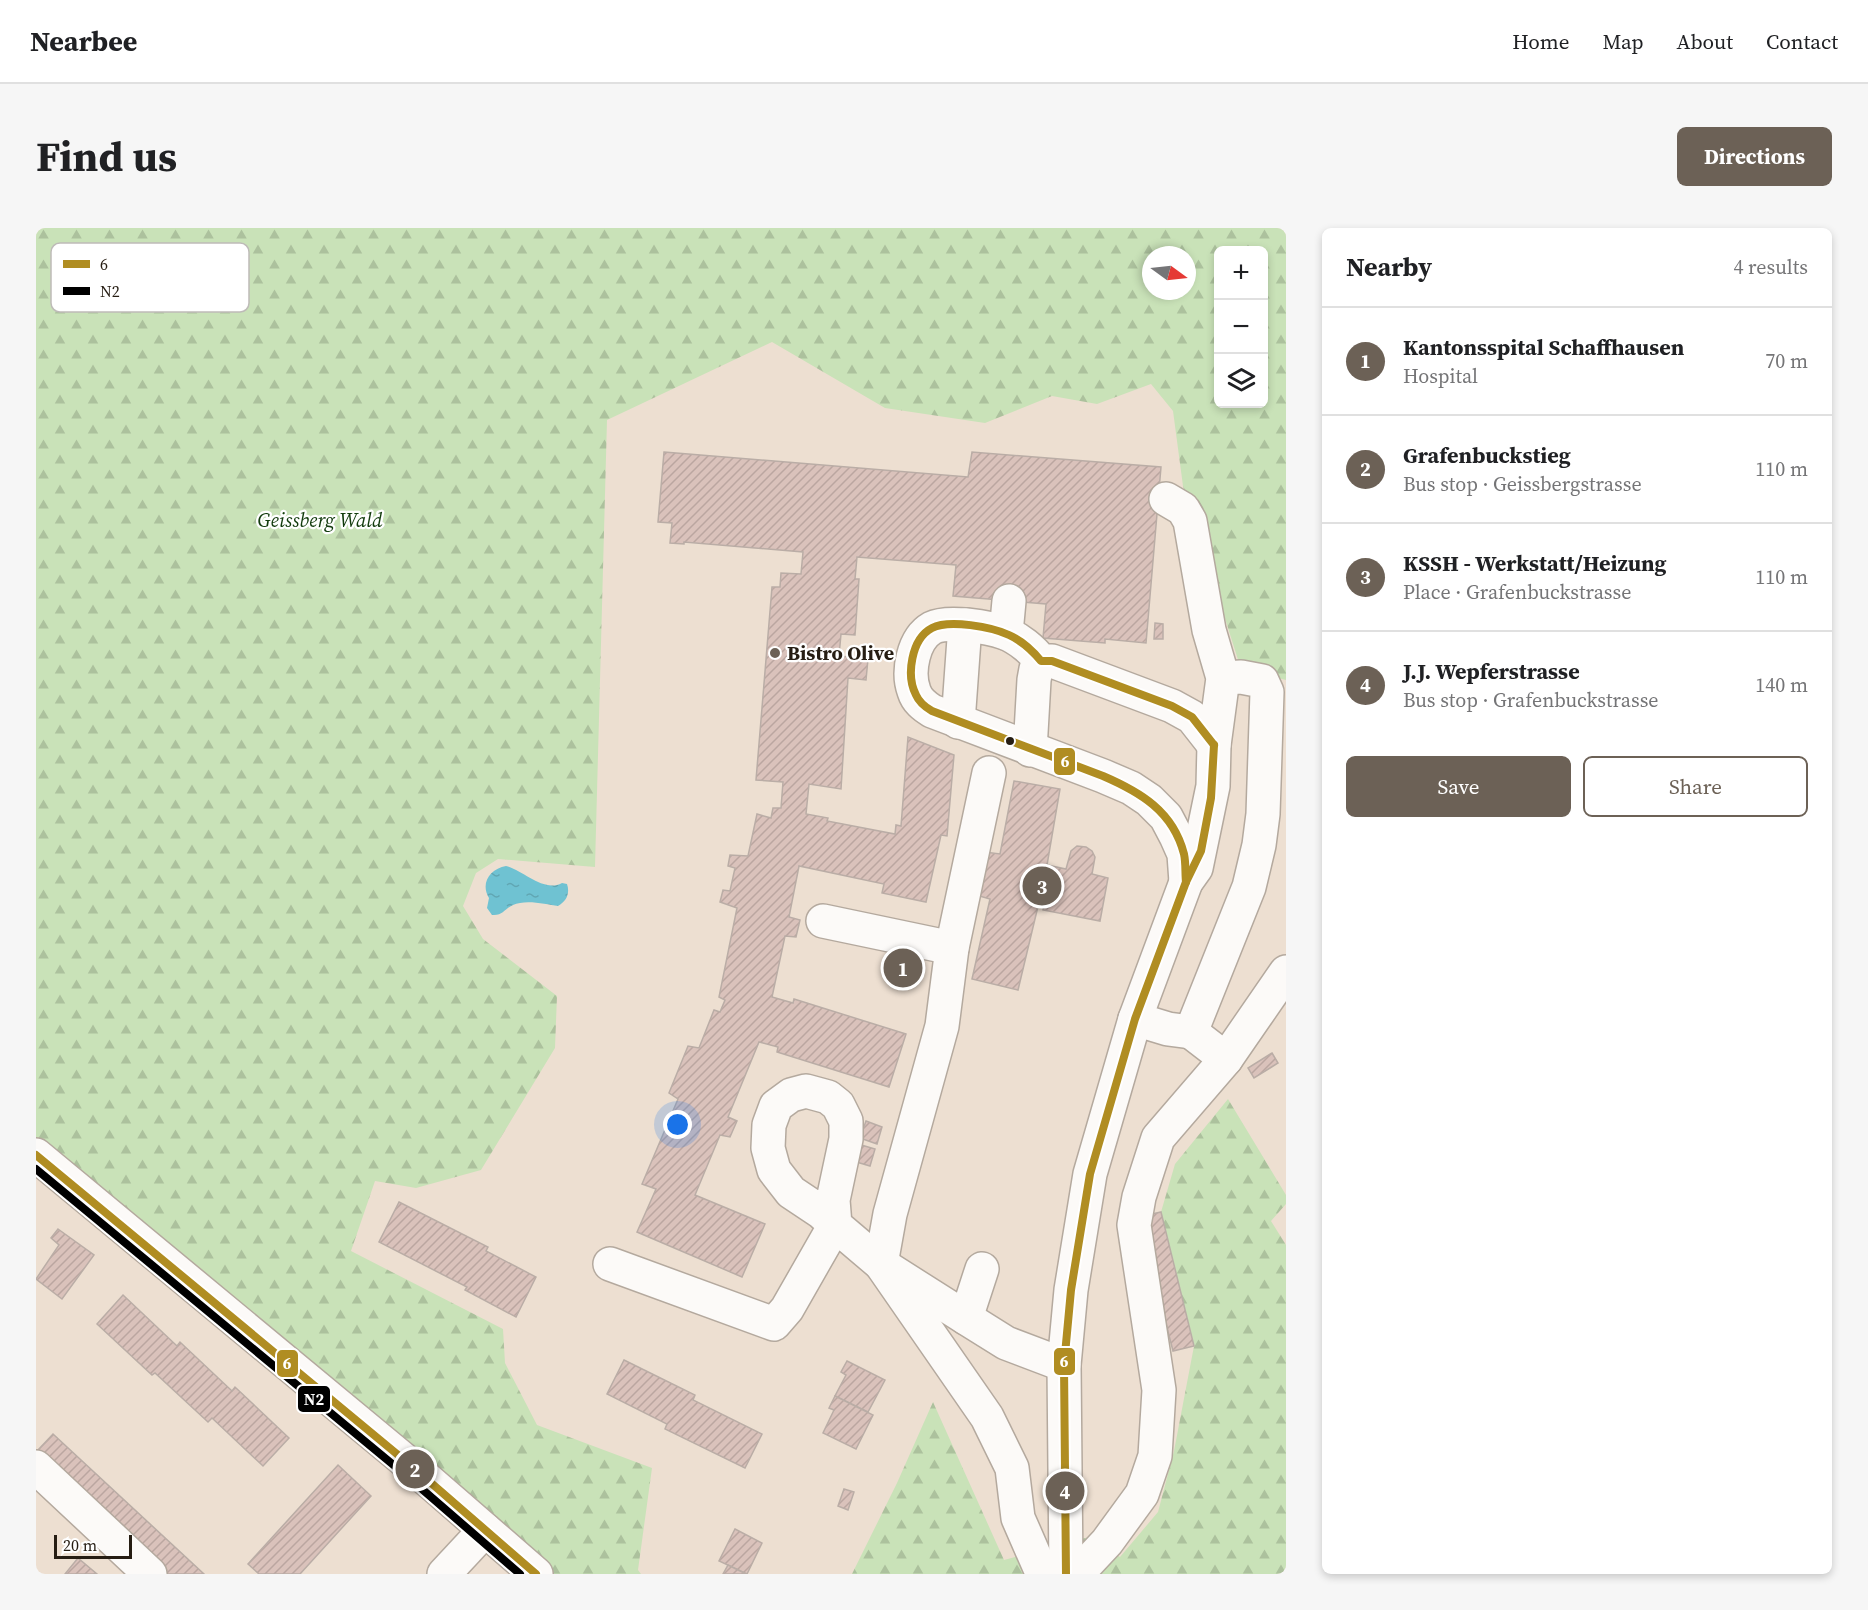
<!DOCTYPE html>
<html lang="en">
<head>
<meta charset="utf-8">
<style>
  body { margin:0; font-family:"Source Serif 4",serif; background:#f6f6f6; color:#202124 }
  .controls { position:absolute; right:18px; top:18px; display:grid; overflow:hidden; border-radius:9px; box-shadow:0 3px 9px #0003 }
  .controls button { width:54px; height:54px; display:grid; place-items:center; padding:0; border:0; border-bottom:2px solid #e0e0e0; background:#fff; color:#202124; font:30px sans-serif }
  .compass { position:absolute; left:1106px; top:18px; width:54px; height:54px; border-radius:50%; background:#fff; box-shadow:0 3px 9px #0003; rotate:105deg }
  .scale { position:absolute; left:18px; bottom:15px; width:78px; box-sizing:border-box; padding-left:6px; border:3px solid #261d13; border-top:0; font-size:16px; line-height:21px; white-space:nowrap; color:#261d13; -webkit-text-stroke:4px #fff; paint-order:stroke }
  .you { position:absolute; left:642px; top:897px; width:21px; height:21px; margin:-15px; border:4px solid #fff; border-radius:50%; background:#1a73e8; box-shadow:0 0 0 9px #1a73e833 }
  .badge { display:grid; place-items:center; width:39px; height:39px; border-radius:50%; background:#6c6156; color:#fff; font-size:20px; font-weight:700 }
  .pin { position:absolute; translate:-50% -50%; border:3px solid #fff; box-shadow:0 2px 6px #0006 }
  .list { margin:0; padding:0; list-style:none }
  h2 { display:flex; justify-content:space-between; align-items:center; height:78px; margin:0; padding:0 24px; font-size:26px }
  h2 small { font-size:20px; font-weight:400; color:#757577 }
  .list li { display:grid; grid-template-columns:39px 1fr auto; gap:18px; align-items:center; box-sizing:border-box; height:108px; padding:0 24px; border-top:2px solid #e0e0e0 }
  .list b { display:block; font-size:22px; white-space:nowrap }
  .list p { margin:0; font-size:20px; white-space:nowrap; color:#757577 }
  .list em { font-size:20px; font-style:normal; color:#757577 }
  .actions { display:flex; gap:12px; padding:18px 24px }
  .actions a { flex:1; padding:14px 0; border:2px solid #6c6156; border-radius:9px; text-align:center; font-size:21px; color:#6c6156 }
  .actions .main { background:#6c6156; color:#fff }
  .icon { flex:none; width:33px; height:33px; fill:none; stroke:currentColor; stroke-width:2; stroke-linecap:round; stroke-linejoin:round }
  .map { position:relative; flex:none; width:1250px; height:1346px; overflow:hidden; border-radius:9px }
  header { display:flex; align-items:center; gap:36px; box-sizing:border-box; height:84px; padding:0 30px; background:#fff; border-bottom:2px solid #e0e0e0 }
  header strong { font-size:28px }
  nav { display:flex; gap:33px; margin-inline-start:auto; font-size:21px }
  .intro { display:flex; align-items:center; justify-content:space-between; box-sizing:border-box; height:144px; padding:0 36px }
  h1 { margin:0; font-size:42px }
  .button { padding:15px 27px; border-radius:9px; background:#6c6156; color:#fff; font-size:21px; font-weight:700 }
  main { display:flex; gap:36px; padding:0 36px }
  aside { flex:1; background:#fff; border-radius:9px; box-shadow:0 3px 9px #0003 }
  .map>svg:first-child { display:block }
  .forest { fill:url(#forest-firs); fill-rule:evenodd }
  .water { fill:url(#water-ripples) }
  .building { fill:url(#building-hatch); stroke:#baada6; stroke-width:1.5 }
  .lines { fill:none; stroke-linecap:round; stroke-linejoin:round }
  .minor-casing { stroke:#b4a99e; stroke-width:36 }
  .minor { stroke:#fcfaf8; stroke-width:33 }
  .bus-1-casing { stroke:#fff; stroke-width:12 }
  .bus-2-casing { stroke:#fff; stroke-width:12 }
  .bus-1 { stroke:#b08d22; stroke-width:8 }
  .bus-2 { stroke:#000; stroke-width:8 }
  .poi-dot { fill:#6c6156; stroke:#fff; stroke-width:2 }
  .bus-dot { fill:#261d13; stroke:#fff; stroke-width:2 }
  .labels { text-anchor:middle; stroke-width:4.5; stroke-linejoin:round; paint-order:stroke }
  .park-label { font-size:20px; font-style:italic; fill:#123b0d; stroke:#fff }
  .poi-label { font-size:20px; font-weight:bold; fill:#261d13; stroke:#fff; text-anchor:start }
  .key { fill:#fff; stroke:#bebbb8; stroke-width:1.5 }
  .key-label { font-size:16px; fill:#261d13 }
  .line-badge { stroke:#fff; stroke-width:2 }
  .badge-label { font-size:16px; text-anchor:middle; font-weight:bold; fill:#fff }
</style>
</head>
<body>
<header>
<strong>Nearbee</strong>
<nav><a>Home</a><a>Map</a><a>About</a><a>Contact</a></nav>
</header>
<div class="intro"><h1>Find us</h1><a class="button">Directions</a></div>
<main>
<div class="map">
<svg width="1250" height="1346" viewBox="0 0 1250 1346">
  <defs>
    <pattern id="forest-firs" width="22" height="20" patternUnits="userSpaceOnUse" patternTransform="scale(1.5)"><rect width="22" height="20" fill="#c9e2b8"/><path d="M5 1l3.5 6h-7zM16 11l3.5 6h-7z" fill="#acc19d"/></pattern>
    <pattern id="water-ripples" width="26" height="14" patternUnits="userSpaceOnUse" patternTransform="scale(1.5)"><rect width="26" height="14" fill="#6fc2d2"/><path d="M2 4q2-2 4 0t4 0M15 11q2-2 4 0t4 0" fill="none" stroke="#60a6b3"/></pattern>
    <pattern id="building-hatch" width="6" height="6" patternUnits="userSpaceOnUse" patternTransform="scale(1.5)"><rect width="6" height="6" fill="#dac2bb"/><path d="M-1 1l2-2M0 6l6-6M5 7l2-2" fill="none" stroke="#bba6a0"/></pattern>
  </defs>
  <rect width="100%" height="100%" fill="#eddfd1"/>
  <!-- forest -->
  <g class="forest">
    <path d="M0,0H1250V452L1205,441L1147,258L1137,183L1115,156L1061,176L1016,168L949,195L849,180L736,114L571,192L559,639L462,631L440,645L427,678L447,711L521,768L519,820L445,942L380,960L339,953L315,1023L467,1101L469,1135L501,1197L616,1240L602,1342L605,1346H500L0,927ZM1182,22H1228V176H1182ZM1115,27H1151V63H1115Z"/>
    <path d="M1192,871L1250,967V976L1235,993L1250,1017V1346H816L861,1255L897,1174L968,1332L1053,1309L1084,1329L1122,1284L1138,1223L1158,1118L1125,984L1139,936Z"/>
  </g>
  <!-- water -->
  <path class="water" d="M470,638C488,643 508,665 526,655L531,656C534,665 531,673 522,678C510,676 489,671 477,677C468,681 467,688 456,687L451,680L453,670C444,655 454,641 470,638Z"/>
  <!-- building -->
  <g class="building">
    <path d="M628,224L932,249L936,224L1125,239L1110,415L1069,411V415L1007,410L1010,376L917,368L920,337L821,329L819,351H823L819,407L805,406L803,428L832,431L830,452L812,450L805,561L773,556L770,586L792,590L791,593L859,606L860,597L865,598L872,509L918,527L911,608L905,607L890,674L846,665L848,656L763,638L753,689L764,692L760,709L749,708L736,769L757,775L758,771L870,806L853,859L741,824L742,819L723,814L692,889L701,893L694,909L684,907L659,967L729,996L706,1049L601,1004L620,961L606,956L642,871L633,865L652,818L663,820L678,782L684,784L689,772L683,769L701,680L684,674L687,662L694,663L699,640L692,638L694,627L712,628L721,586L735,590L737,580H745L747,554L720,552L736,359H744L745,345L765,346L767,324L648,314V316L634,315L636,295L622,294Z"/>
    <path d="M1119,395L1127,396V411H1118Z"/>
    <path d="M978,553L1024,561L1011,637L1030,641L1035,623L1041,618L1050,619L1056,623L1059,629L1056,646L1072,650L1064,693L1007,682L1009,671L1004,670L982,762L936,751L954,671L940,667L949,624L964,626Z"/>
    <path d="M1236,825L1242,835L1218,850L1212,840Z"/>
    <path d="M830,893L846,899L841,916L824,910Z"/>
    <path d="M822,916L839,921L834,938L817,933Z"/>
    <path d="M363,974L452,1019L450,1023L500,1049L480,1089L429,1062L431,1059L343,1014Z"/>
    <path d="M1125,984L1158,1118L1137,1123L1103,989Z"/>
    <path d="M22,1001L58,1027L26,1071L0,1051L23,1017L15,1010Z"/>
    <path d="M87,1067L141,1118L144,1114L196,1163L199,1159L253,1210L227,1238L176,1190L172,1194L119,1145L116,1147L61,1096Z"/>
    <path d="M588,1132L659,1167L657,1172L726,1206L709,1240L629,1201L631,1196L571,1166Z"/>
    <path d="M811,1133L849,1152L832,1184L799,1168L810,1147L805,1144Z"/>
    <path d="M799,1168L837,1187L820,1221L787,1205L798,1182L793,1180Z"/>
    <path d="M17,1206L168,1346H132L0,1224Z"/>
    <path d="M302,1237L335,1268L264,1346H223L212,1336Z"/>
    <path d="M808,1261L818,1264L812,1282L802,1278Z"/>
    <path d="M699,1301L726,1315L711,1346L683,1333Z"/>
    <path d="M42,1330L61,1346H29Z"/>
    <path d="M692,1337L710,1346H687Z"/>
  </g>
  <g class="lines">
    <defs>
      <g id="minor">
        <path d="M970,405L973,373"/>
        <path d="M1187,450L1205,449L1226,453L1231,464L1227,586L1223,617L1213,659L1155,804L1190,831"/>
        <path d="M922,494L929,397"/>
        <path d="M994,522L998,452L1000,441L1005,433"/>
        <path d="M953,545L916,720L906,798L854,986L845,1036L951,1189L976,1240L982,1290L1003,1338L1014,1346"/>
        <path d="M1150,654L1148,626L1140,608L1130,589L1113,572L1095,560L1067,548L896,483C888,478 881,473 878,463C871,444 877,411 896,400C912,392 953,399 969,405C982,410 997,422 1005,433H1016L1136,478L1156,489L1178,517"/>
        <path d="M787,693L916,720"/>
        <path d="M1099,791L1132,801L1155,804"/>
        <path d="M0,927L379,1241L500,1346"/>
        <path d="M574,1036L738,1096L751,1081L799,997L797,972L810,911V893L802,877L792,869L770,863L755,867L740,878L733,897L732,920L738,942L755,964L785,984L799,997L845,1036L930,1090L970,1115L1028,1137"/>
        <path d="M930,1090L946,1041"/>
        <path d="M0,1239L114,1346"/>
        <path d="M408,1346L449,1302"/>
        <path d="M1030,1346L1028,1137L1035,1062L1054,946L1099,791L1150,654L1160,640L1177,558L1178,517L1187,450L1173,402L1154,293L1147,281L1130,271"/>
        <path d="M1041,1346L1071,1314L1106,1266L1119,1228L1123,1162L1098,997L1103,969L1122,910L1190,831L1250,744"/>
      </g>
    </defs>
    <!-- minor casing -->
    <use href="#minor" class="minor-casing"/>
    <!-- minor -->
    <use href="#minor" class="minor"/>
    <defs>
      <g id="bus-1">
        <path d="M1150,654C1149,645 1150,635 1148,626C1137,583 1104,564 1067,548L896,483C889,479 883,474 880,467C870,448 875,411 896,400C913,391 956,399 973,407C986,413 996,422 1005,433H1016L1136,478L1156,489L1178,517"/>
        <path d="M0,927L379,1241L500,1346"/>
        <path d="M1030,1346L1028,1137L1035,1062L1054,946L1099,791L1150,654L1165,623L1175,570L1178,517"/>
      </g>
      <path id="bus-2" d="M0,941L372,1249L484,1346"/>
    </defs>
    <!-- bus-1 casing -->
    <use href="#bus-1" class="bus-1-casing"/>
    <!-- bus-2 casing -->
    <use href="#bus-2" class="bus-2-casing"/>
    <!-- bus-1 -->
    <use href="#bus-1" class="bus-1"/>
    <!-- bus-2 -->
    <use href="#bus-2" class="bus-2"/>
  </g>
  <!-- markers -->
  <circle class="poi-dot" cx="739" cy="425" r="6"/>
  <circle class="bus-dot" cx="974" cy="513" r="5"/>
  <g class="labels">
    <!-- park labels -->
    <g class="park-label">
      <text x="284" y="299">Geissberg Wald</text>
    </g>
    <!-- poi labels -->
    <g class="poi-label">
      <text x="751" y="432">Bistro Olive</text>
    </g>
  </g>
  <!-- legend -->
  <rect x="15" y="15" width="198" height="69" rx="9" class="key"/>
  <rect x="27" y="32" width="27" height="8" fill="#b08d22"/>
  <rect x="27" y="59" width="27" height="8" fill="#000"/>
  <g class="key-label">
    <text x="64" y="42">6</text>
    <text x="64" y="69">N2</text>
  </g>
  <g class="line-badge">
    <rect x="1017" y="519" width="23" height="29" rx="6" fill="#b08d22"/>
    <rect x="1017" y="1119" width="23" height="29" rx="6" fill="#b08d22"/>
    <rect x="240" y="1121" width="23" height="29" rx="6" fill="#b08d22"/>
    <rect x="261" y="1157" width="34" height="28" rx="6" fill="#000"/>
  </g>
  <g class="badge-label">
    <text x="1029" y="539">6</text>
    <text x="1028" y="1139">6</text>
    <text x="251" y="1141">6</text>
    <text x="278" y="1177">N2</text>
  </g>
</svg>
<div class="controls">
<button>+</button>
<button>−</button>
<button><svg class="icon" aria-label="layers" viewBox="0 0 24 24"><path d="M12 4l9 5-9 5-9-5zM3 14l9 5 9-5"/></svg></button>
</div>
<svg class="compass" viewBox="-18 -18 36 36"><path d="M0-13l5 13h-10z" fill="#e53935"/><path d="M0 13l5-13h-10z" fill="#757577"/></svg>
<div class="scale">20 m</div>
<div class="you"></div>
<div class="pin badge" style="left:867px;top:740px">1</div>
<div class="pin badge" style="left:379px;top:1241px">2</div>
<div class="pin badge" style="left:1006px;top:658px">3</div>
<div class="pin badge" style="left:1029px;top:1263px">4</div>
</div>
<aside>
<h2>Nearby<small>4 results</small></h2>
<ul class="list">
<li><span class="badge">1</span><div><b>Kantonsspital Schaffhausen</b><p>Hospital</p></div><em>70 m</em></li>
<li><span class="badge">2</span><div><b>Grafenbuckstieg</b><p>Bus stop · Geissbergstrasse</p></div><em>110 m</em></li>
<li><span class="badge">3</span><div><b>KSSH - Werkstatt/Heizung</b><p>Place · Grafenbuckstrasse</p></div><em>110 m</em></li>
<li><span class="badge">4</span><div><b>J.J. Wepferstrasse</b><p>Bus stop · Grafenbuckstrasse</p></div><em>140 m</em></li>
</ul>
<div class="actions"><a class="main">Save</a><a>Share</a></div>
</aside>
</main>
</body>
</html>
